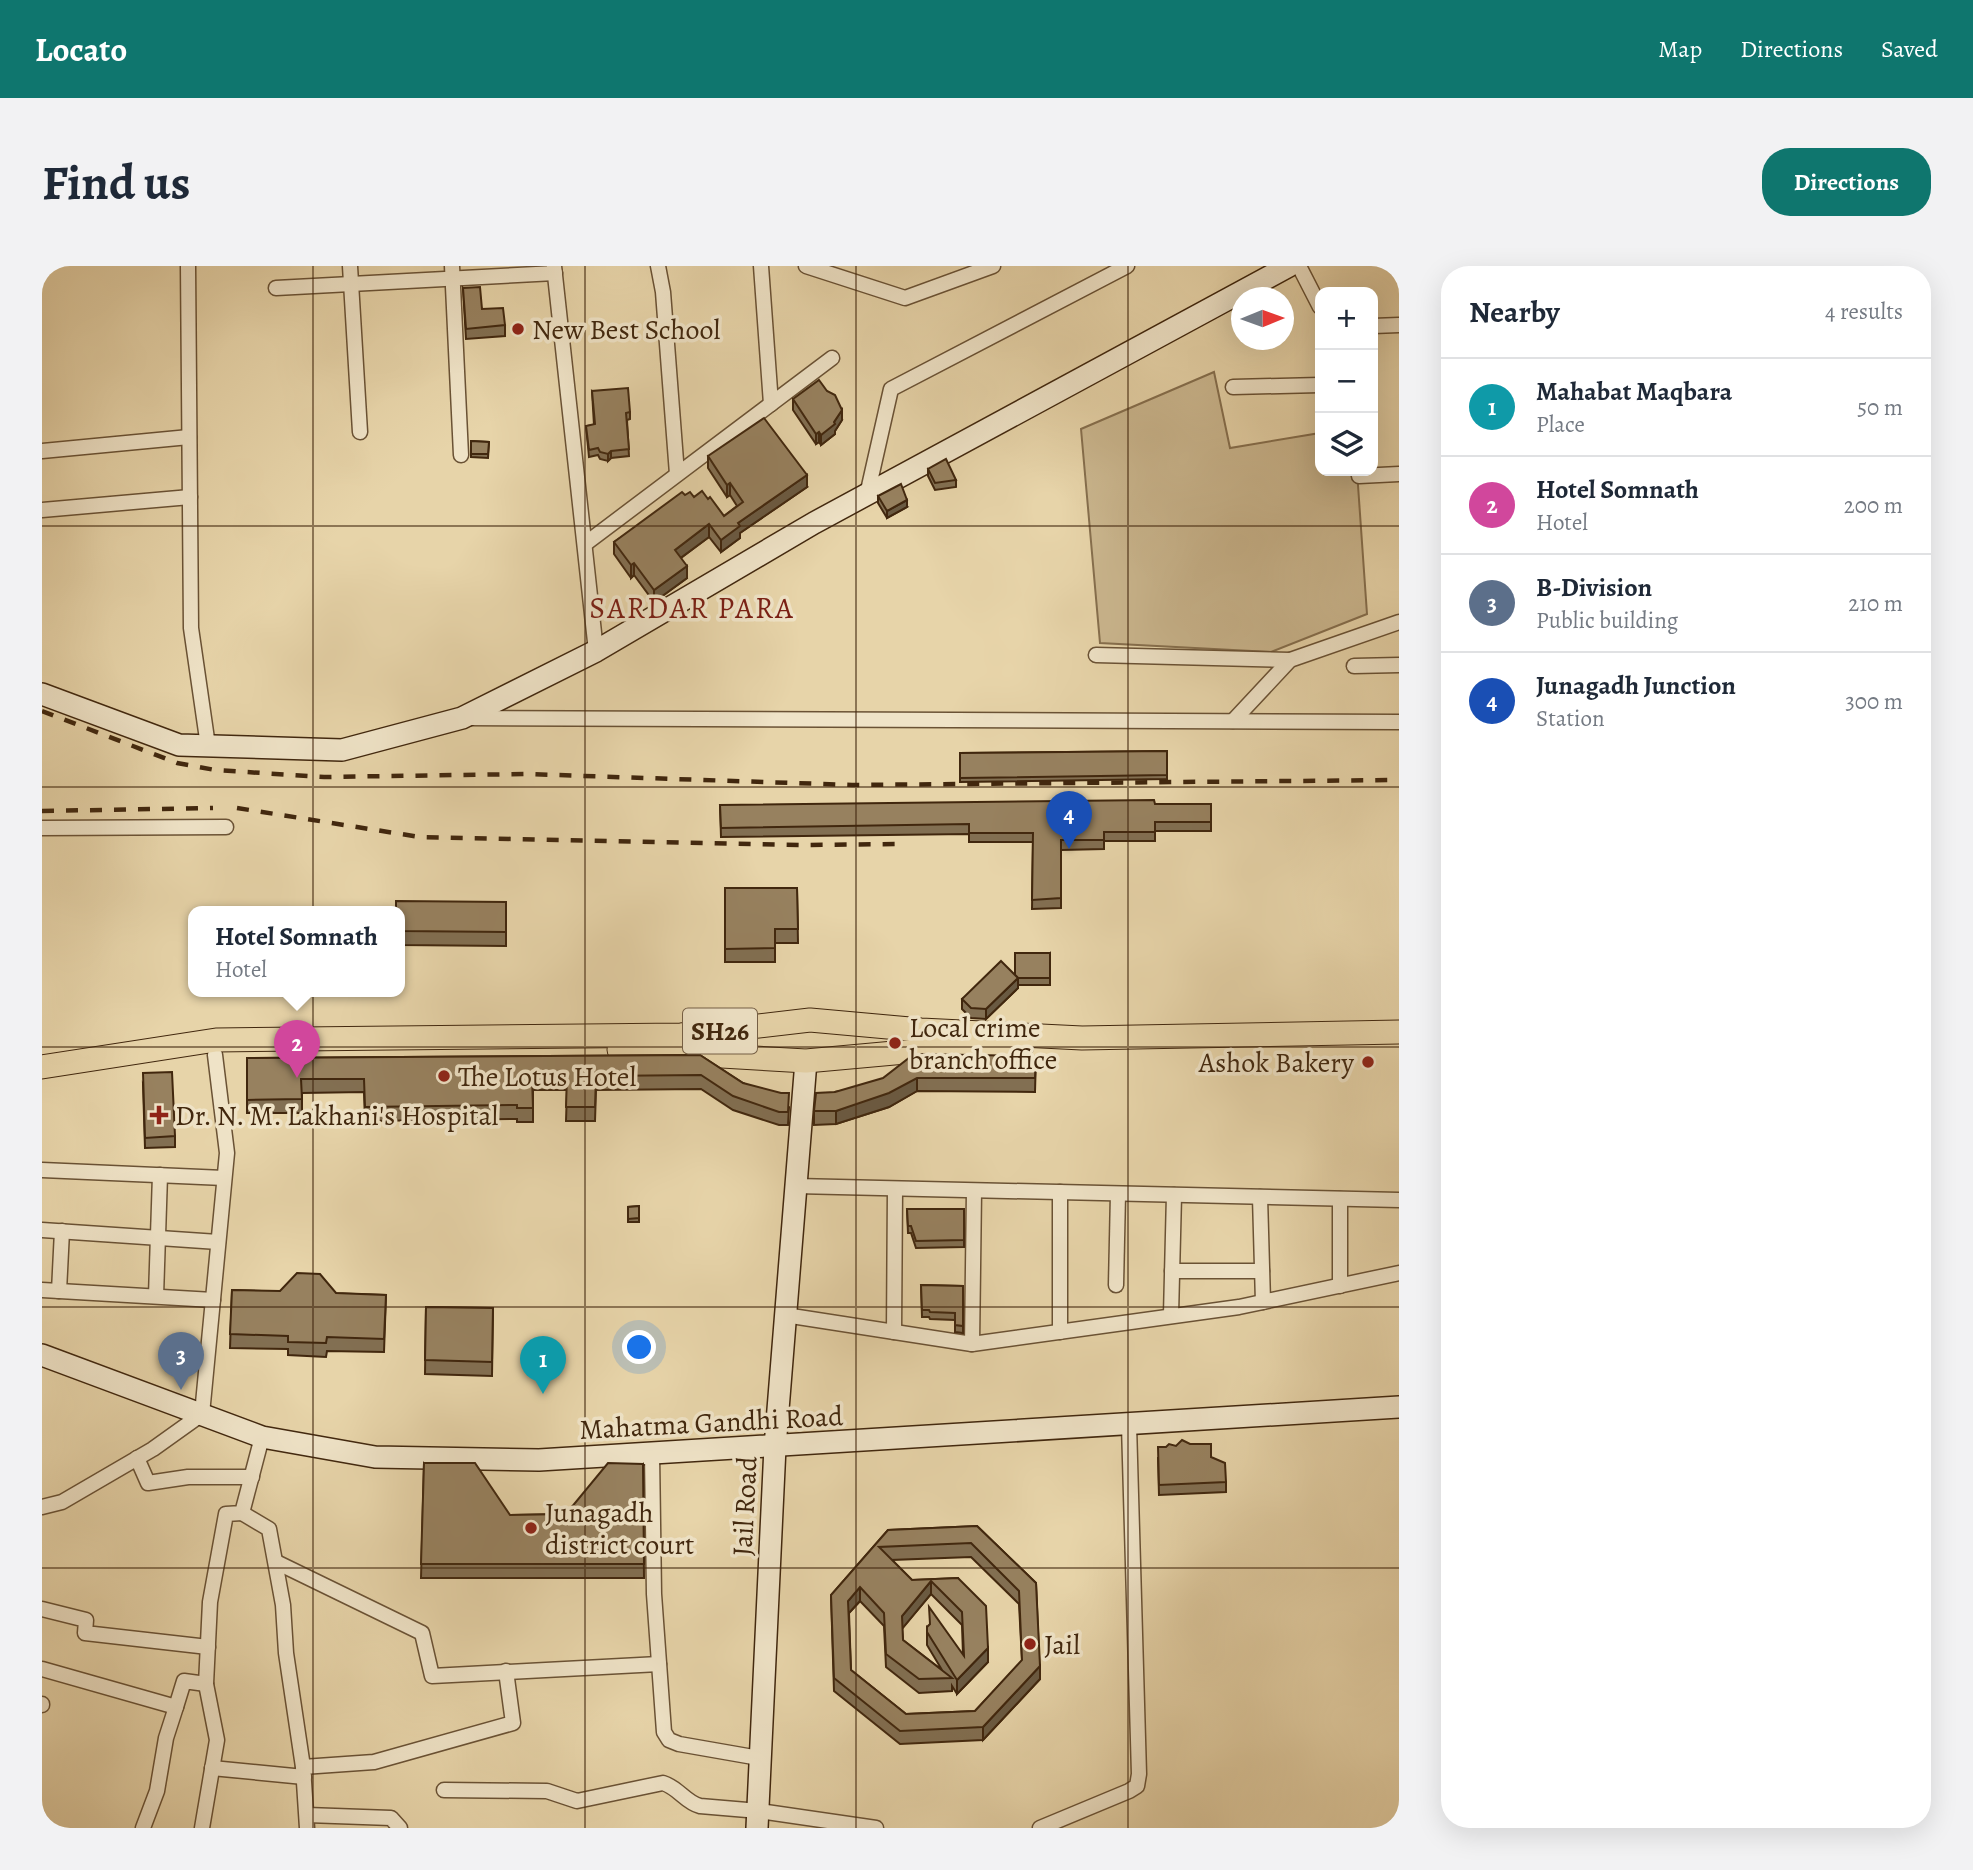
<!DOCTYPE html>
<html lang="en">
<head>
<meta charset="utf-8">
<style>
  body { margin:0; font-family:Alegreya,serif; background:#f2f2f3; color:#1f2937 }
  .controls { position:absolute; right:21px; top:21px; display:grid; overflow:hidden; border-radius:14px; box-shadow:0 7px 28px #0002 }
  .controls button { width:63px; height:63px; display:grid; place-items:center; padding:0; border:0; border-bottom:2px solid #e0e1e3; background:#fff; color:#1f2937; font:35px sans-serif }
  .compass { position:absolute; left:1189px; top:21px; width:63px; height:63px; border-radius:50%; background:#fff; box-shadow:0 7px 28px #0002; rotate:89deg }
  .you { position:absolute; left:598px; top:1082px; width:24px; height:24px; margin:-18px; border:5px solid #fff; border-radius:50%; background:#1a73e8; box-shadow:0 0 0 10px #1a73e833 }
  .badge { display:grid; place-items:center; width:46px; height:46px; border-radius:50%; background:#0f766e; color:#fff; font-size:23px; font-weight:700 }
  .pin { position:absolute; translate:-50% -58px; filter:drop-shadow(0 2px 4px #0008) }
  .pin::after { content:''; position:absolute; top:37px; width:24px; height:21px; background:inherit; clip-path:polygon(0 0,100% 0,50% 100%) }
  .popup { position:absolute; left:146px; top:640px; width:217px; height:91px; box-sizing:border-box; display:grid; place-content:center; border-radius:14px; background:#fff; filter:drop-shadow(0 2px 5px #0005); font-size:23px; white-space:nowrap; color:#747a83 }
  .popup b { font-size:26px; color:#1f2937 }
  .popup::after { content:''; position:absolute; left:50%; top:100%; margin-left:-14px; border:14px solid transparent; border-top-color:#fff }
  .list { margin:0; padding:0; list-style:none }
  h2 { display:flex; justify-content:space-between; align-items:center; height:91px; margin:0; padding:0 28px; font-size:30px }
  h2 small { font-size:23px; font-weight:400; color:#747a83 }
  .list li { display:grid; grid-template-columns:46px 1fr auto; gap:21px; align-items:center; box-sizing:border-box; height:98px; padding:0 28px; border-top:2px solid #e0e1e3 }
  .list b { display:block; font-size:26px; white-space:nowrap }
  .list p { margin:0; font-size:23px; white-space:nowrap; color:#747a83 }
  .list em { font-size:23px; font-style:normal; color:#747a83 }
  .icon { flex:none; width:38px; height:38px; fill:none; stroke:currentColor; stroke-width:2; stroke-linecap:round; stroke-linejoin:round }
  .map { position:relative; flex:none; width:1357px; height:1562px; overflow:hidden; border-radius:28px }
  header { display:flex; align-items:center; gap:42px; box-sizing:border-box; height:98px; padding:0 35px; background:#0f766e; color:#fff }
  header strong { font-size:33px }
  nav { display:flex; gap:38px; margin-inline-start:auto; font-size:24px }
  .intro { display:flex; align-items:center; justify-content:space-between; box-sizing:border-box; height:168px; padding:0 42px }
  h1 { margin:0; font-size:49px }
  .button { padding:18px 32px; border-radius:28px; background:#0f766e; color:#fff; font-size:24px; font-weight:700 }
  main { display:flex; gap:42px; padding:0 42px }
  aside { flex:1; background:#fff; border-radius:28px; box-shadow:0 7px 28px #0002 }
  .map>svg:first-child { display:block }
  .green { fill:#cbb78f; stroke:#866f4e; stroke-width:2 }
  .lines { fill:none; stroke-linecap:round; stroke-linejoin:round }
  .street-casing { stroke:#6a5235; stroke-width:17 }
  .secondary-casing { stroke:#41270e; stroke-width:24 }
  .primary-casing { stroke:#41270e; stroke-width:25 }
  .street { stroke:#efe3c7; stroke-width:14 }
  .secondary { stroke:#efe3c7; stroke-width:21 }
  .primary { stroke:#e7d4a9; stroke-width:23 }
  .rail { stroke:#41270e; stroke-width:4.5; stroke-dasharray:12 12; stroke-linecap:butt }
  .wall { fill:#826f52; stroke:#41270e; stroke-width:2; fill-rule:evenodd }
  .shaded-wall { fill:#6a5a42; stroke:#41270e; stroke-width:2 }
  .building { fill:#97815f; stroke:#41270e; stroke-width:2; fill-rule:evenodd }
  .grid { fill:none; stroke:#41270e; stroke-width:2; stroke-opacity:0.55 }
  .poi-dot { fill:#8f2418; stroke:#efe3c7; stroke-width:2.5 }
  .labels { text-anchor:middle; stroke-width:7; stroke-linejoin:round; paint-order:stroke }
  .shield { fill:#efe3c7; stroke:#755f46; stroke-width:2 }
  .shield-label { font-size:26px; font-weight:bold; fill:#41270e }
  .poi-label { font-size:28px; fill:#41270e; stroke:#efe3c7; text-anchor:start }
  .street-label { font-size:28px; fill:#41270e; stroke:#efe3c7 }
  .neighbourhood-label { font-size:30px; letter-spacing:2px; fill:#7a1f14; stroke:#efe3c7 }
</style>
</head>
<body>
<header>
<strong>Locato</strong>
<nav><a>Map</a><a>Directions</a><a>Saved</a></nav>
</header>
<div class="intro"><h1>Find us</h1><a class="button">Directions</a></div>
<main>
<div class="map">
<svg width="1357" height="1562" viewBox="0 0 1357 1562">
  <rect width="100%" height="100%" fill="#e7d4a9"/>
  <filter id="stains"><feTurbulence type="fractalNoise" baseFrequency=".00286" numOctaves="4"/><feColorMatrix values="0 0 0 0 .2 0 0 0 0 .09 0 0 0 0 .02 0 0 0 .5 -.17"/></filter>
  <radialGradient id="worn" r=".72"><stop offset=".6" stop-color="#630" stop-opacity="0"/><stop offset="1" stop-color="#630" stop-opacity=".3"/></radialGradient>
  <!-- green -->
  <path class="green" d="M1172,106L1188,182L1278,167V205H1315L1325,348L1229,386L1058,377L1039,163Z"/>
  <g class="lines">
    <defs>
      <g id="street">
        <path d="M146,0L149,362L166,480"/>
        <path d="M308,0L318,166"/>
        <path d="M410,0L419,189"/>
        <path d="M512,0L554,385"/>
        <path d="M616,0L621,26L635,208"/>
        <path d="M719,0L729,138"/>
        <path d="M764,0L863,32L951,0"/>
        <path d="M1257,0L1278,41"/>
        <path d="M234,22L513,7"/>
        <path d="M1331,60L1357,59"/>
        <path d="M1191,121L1278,119"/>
        <path d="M0,185L147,171"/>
        <path d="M1317,210L1357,208"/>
        <path d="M825,229L849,123L1085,0"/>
        <path d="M0,244L148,231"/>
        <path d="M543,278L790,92"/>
        <path d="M1054,389L1248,394"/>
        <path d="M1312,400L1357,399"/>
        <path d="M425,452L1357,456"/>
        <path d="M1191,455L1248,394L1357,356"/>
        <path d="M0,562L184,561"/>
        <path d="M0,904L182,912"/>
        <path d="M754,920L1357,934"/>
        <path d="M1218,931L1221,1036"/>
        <path d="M0,964L176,976"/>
        <path d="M1130,1005H1220"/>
        <path d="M1074,1019L1076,928"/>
        <path d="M1298,1020V933"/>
        <path d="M0,1024L171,1034"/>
        <path d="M17,1025L20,965"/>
        <path d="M114,1030L118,909"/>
        <path d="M743,1049L930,1078L1197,1041L1357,1007"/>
        <path d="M1129,1049L1132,929"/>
        <path d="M852,1066L853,923"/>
        <path d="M1018,1066V926"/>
        <path d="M930,1078L932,925"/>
        <path d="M610,1188L612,1328L622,1466L627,1474L637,1478L717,1492"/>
        <path d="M95,1192L106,1217L146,1211H210"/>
        <path d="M0,1241L20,1236L111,1183L160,1148L185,887L173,789"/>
        <path d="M200,1247L227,1263L241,1339L244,1387L261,1501L265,1562"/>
        <path d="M234,1296L380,1367L390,1410L617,1398"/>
        <path d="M0,1343L44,1354L43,1367L166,1381"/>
        <path d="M0,1403L134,1441L142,1415L164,1418L168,1336L184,1248L200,1247L220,1171"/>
        <path d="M0,1438V1439"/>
        <path d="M261,1501L332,1496L471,1457L464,1405"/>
        <path d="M170,1502L262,1511"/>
        <path d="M402,1524L505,1525L535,1535L621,1517C637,1522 643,1536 658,1540L717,1545L834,1562"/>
        <path d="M265,1549L349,1552L358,1562"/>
        <path d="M101,1562L115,1525L124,1472L134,1441"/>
        <path d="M160,1562L175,1474L164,1418"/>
        <path d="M998,1562L1087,1525L1095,1520L1097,1508L1087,1159"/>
      </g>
      <g id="secondary">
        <path d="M0,428L137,479L300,484L420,452L554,385L772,257L1247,0"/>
        <path d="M0,1089L220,1171L333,1191L497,1194L1357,1141"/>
        <path d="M715,1562L733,1181L764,795"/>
      </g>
      <g id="primary">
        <path d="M577,784L764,795L874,785L979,783"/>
        <path d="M0,801L174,774L639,769L768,754L879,764L1040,772L1357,766"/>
      </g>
    </defs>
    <!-- street casing -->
    <use href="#street" class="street-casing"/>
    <!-- secondary casing -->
    <use href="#secondary" class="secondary-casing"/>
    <!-- primary casing -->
    <use href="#primary" class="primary-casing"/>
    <!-- street -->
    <use href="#street" class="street"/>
    <!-- secondary -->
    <use href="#secondary" class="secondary"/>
    <!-- primary -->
    <use href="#primary" class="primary"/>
    <!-- rail -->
    <g class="rail">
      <path d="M0,445L135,497L173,504L282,511L485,508L810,519L1357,514"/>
      <path d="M195,542L378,571L761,579L864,578"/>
      <path d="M0,545L171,542"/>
    </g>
  </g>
  <!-- wall -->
  <g class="wall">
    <path d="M421,22L440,43L463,59V70L424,73Z"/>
    <path d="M550,125L588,146V153L585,154L587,190L569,192L566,195L558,193L556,189L547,191L544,160L552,159Z"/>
    <path d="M751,133L800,154L793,165V168L779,179L777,176L774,178L751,144Z"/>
    <path d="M429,175L447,176L446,192L429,191Z"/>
    <path d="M666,190L765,221L698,267V272L679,286L667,271L639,292L645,312L612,336L592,309L589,312L572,288V276L643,229L666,233L682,250L695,240L688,229L685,231L666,202Z"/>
    <path d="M886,203L914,214V221L893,224L886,210Z"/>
    <path d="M836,230L865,241L845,252L836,237Z"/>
    <path d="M1125,485V513L918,516V487Z"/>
    <path d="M1169,538V565H1113V575H1062V583L1019,584V642L990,643L991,576H927V568L679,571L678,539Z"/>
    <path d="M683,622H755L756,677H733V696H683Z"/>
    <path d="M464,636V680L358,679V646Z"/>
    <path d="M1008,687V719H976V722L944,753L929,752L920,743V733L973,709Z"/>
    <path d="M658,789L701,817L747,841L746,859H737L691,844L659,823L554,824L553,855H524L525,824H491V856H475V853L323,855L322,826L260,827V847H205V792Z"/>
    <path d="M994,790L993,826L875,825L847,841L794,858L772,859V845L793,826Z"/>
    <path d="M101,818L133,870V881L103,882Z"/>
    <path d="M597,940V956H586V941Z"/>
    <path d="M865,943H922V981L874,982L869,967H866Z"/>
    <path d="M879,1019L921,1020V1067L913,1066V1054L888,1053L887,1051H880Z"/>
    <path d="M190,1024L344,1029L342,1086L285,1085L284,1091L246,1089V1083L188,1082Z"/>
    <path d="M384,1041L451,1042L450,1110L383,1108Z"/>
    <path d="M1169,1191L1184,1216V1226L1117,1229L1116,1192Z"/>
    <path d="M382,1197L468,1249L524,1248L601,1198L602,1312H379Z"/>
    <path d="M935,1260L994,1317L998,1413L941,1474L858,1478L792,1425L789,1329L846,1264ZM929,1291L977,1338L980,1395L933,1445L864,1448L809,1404L807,1347L818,1335L842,1360L844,1401L877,1427L910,1425V1420L915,1428L946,1396L916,1312L870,1314L850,1294ZM889,1328L920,1359L921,1389L885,1361V1379L900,1404L861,1374L860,1362Z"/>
  </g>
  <!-- shaded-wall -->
  <g class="shaded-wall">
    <path d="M800,144V154L793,165V168L779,179V169L792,156Z"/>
    <path d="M777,166V176L774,178V168Z"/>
    <path d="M569,185V192L566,195V188Z"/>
    <path d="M765,209V221L698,267V272L679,286V274L696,257Z"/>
    <path d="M688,217V229L685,231V219Z"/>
    <path d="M865,234V241L845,252V245Z"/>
    <path d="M667,258V271L633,296V284Z"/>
    <path d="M592,297V309L589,312V299Z"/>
    <path d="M645,300V312L612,336V324Z"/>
    <path d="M976,712V722L944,753V743Z"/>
    <path d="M875,812V825L847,841L794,858V845Z"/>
    <path d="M889,1315V1328L860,1363V1350Z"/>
    <path d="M818,1321V1335L806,1348V1335Z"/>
    <path d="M946,1382V1396L915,1428V1414Z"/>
    <path d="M998,1400V1413L941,1474V1461Z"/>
  </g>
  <!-- building -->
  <g class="building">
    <path d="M438,21L440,43L461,42L463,59L424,63L421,22Z"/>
    <path d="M777,114L785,125L793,129L800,144L792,156L793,158L779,169L777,166L774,168L751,133Z"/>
    <path d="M586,122L588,146L584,147L587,183L569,185L566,188L558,186L556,182L547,184L544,160L553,158L550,125Z"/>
    <path d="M722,152L765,209L696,257L698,260L679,274L667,258L633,284L645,300L612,324L592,297L589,299L572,276L640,226L643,229L648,226L652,231L660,225L666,233L668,231L682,250L701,236L688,217L685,219L666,190Z"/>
    <path d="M429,175L447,176L446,188H429Z"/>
    <path d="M904,193L914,214L893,217L886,203Z"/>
    <path d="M859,218L865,234L845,245L836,230Z"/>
    <path d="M1125,485V509L918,512V487Z"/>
    <path d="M1112,534L1113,538H1169V556H1113V566H1062V574H1019V632L990,634L991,567H927V558L679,562L678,539Z"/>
    <path d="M683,622H755L756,663H733V682L683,683Z"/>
    <path d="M354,635L464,636V666L358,665V646H354Z"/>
    <path d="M973,687H1008V712H976L973,709Z"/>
    <path d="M959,695L976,712L944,743L929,742L920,733Z"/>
    <path d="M872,788L994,790L993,812H875L847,827L794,845H772L774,827L793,826L841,812Z"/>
    <path d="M658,789L701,817L739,827H747L746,846H737L691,830L659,809L554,810L553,841H524L525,810H490L491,842H475V839L323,841L322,813H259L260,833L205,834V792Z"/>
    <path d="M130,806L133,870L103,872L101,807Z"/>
    <path d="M597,940V952L586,953V941Z"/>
    <path d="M865,943H922V974L874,975L869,960H866Z"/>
    <path d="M255,1007L278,1008L294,1027L344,1029L342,1073L285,1071L284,1077L246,1076V1070L188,1068L190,1024L238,1025Z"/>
    <path d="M879,1019L921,1020V1060L913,1059V1047L888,1046L887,1044H880Z"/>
    <path d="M384,1041L451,1042L450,1096L383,1094Z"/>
    <path d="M1140,1174L1148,1178H1169V1191L1183,1197L1184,1216L1117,1219L1116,1181H1124L1127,1178L1134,1180Z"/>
    <path d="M382,1197H433L468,1249L524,1248L566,1197L601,1198L602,1298H379Z"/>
    <path d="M935,1260L994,1317L998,1400L941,1461L858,1465L792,1412L789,1329L846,1264ZM929,1277L977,1325L980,1394L933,1445L864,1448L809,1404L806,1335L818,1321L842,1347L844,1388L877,1413L910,1412L861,1374L860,1350L889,1315L920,1346L922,1390L887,1341L888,1358L885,1361V1366L915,1414L946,1382L944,1340L916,1312L870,1314L837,1281Z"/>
  </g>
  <!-- grid -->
  <path class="grid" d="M271,0V1562M543,0V1562M814,0V1562M1086,0V1562M0,260H1357M0,521H1357M0,781H1357M0,1041H1357M0,1302H1357"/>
  <!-- markers -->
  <g class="poi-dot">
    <circle cx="476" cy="63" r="7"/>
    <circle cx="853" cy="777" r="7"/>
    <circle cx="1326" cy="796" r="7"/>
    <circle cx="402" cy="810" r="7"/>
    <path d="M113.5 838.5h7v7h7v7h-7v7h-7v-7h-7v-7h7z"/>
    <circle cx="489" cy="1262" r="7"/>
    <circle cx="988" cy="1378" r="7"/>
  </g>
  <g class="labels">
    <!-- shield labels -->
    <rect class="shield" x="641" y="742.5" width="74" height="45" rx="5"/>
    <g class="shield-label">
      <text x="678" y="774">SH26</text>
    </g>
    <!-- poi labels -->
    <g class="poi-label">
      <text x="490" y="73">New Best School</text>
      <text x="867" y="771">Local crime<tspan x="867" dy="32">branch office</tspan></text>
      <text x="1312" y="806" text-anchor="end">Ashok Bakery</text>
      <text x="416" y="820">The Lotus Hotel</text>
      <text x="133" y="859">Dr. N. M. Lakhani's Hospital</text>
      <text x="503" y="1256">Junagadh<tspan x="503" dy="32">district court</tspan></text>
      <text x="1002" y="1388">Jail</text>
    </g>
    <!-- street labels -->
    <g class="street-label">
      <text transform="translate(669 1156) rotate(-3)" y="10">Mahatma Gandhi Road</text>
      <text transform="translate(702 1240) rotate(-87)" y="10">Jail Road</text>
    </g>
    <!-- neighbourhood labels -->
    <g class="neighbourhood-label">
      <text x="650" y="352">SARDAR PARA</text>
    </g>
  </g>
  <rect width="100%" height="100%" filter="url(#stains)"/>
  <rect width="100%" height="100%" fill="url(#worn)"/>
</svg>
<div class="controls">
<button>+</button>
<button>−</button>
<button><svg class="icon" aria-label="layers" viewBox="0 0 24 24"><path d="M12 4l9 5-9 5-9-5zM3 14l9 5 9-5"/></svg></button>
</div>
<svg class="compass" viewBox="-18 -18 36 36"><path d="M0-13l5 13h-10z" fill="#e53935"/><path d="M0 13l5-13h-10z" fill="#747a83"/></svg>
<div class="you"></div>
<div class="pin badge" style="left:501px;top:1128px;background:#0f9aa8">1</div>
<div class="pin badge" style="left:255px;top:812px;background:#d1479c">2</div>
<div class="popup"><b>Hotel Somnath</b>Hotel</div>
<div class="pin badge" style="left:139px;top:1124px;background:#5c6f8a">3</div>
<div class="pin badge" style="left:1027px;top:583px;background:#1a4fb4">4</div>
</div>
<aside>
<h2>Nearby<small>4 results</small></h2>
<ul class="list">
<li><span class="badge" style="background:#0f9aa8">1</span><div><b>Mahabat Maqbara</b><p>Place</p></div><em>50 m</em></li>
<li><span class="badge" style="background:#d1479c">2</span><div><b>Hotel Somnath</b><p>Hotel</p></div><em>200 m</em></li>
<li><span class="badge" style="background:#5c6f8a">3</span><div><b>B-Division</b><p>Public building</p></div><em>210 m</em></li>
<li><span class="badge" style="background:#1a4fb4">4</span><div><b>Junagadh Junction</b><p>Station</p></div><em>300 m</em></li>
</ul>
</aside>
</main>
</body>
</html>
